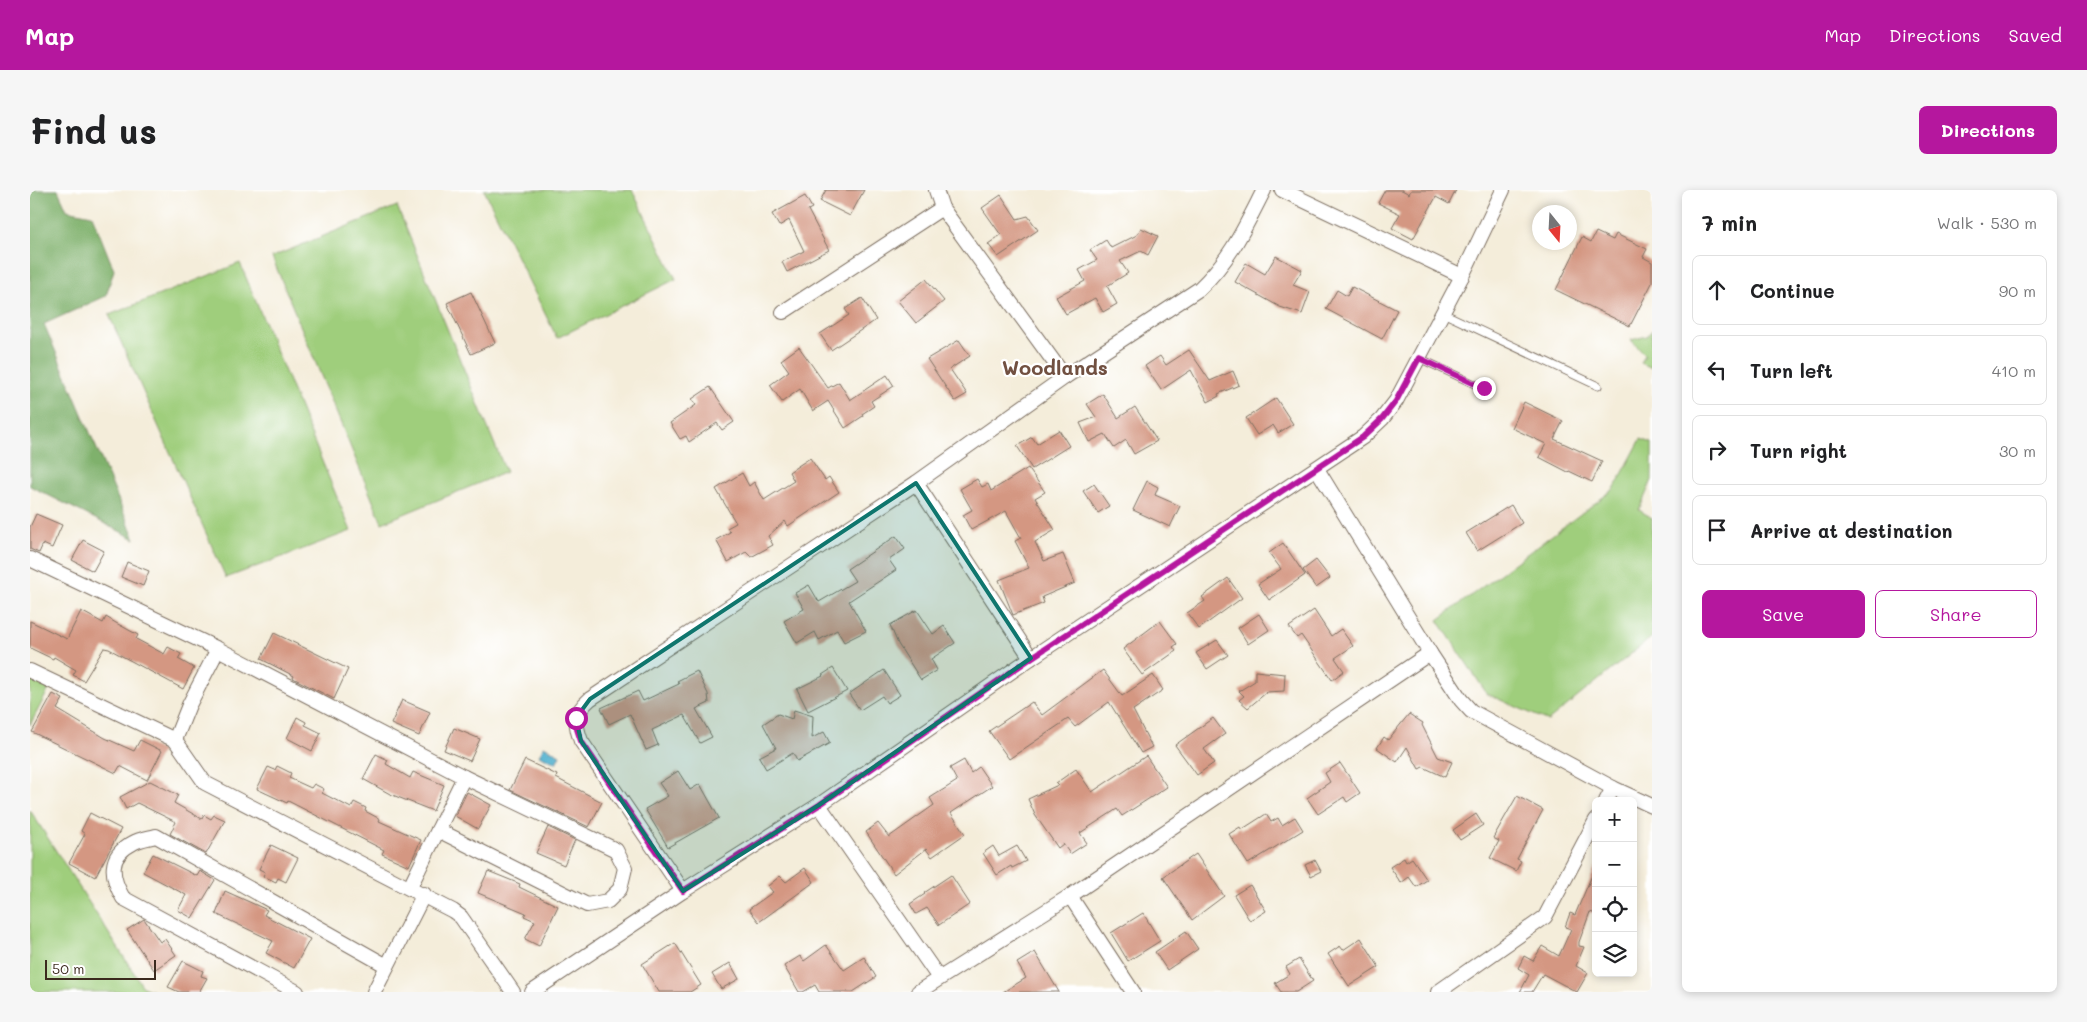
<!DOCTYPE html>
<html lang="en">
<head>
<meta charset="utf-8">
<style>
  body { margin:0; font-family:Mali,sans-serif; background:#f6f6f6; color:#202124 }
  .controls { position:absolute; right:15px; bottom:15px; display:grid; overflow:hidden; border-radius:8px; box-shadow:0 2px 8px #0003 }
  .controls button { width:45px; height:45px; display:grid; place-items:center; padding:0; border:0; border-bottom:1px solid #e0e0e0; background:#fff; color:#202124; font:25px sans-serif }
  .compass { position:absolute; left:1502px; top:15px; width:45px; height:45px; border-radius:50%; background:#fff; box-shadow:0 2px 8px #0003; rotate:162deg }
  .scale { position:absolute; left:15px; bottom:12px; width:111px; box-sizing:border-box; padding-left:5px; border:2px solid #3b2a1e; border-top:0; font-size:14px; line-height:18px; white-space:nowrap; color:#3b2a1e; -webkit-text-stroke:4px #fff; paint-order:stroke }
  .stop { position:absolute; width:15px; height:15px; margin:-11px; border:4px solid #b5179e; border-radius:50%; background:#fff }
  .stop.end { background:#b5179e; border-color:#fff; box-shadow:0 1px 5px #0008 }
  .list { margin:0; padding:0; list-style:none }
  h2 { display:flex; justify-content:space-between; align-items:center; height:65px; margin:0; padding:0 20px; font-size:21px }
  h2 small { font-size:16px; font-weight:400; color:#757577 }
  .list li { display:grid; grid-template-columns:32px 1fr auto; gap:15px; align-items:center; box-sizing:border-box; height:70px; margin:0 10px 10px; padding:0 10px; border:1px solid #e0e0e0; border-radius:8px }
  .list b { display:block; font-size:19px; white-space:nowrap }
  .list em { font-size:16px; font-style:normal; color:#757577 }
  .actions { display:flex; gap:10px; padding:15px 20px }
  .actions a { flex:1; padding:11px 0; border:1px solid #b5179e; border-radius:8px; text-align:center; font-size:18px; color:#b5179e }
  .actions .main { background:#b5179e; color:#fff }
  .icon { flex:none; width:28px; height:28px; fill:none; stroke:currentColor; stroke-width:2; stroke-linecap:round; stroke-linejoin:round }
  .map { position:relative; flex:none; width:1622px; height:802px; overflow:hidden; border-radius:8px }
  header { display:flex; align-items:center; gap:30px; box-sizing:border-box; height:70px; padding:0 25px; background:#b5179e; color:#fff }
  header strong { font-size:24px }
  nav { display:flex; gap:28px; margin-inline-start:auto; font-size:18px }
  .intro { display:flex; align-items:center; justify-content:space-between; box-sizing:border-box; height:120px; padding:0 30px }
  h1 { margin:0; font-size:35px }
  .button { padding:12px 22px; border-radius:8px; background:#b5179e; color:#fff; font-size:18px; font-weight:700 }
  main { display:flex; gap:30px; padding:0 30px }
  aside { flex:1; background:#fff; border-radius:8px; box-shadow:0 2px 8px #0003 }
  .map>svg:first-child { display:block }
  .green { fill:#9fce7c; stroke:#6d7c4d }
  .forest { fill:#7fb16c; stroke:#5d6e45 }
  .water { fill:#4eafcd; stroke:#446c76 }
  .building { fill:#d49782 }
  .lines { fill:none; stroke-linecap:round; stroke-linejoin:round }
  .lane-casing { stroke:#7c6e60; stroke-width:9 }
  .street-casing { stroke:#7c6e60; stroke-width:16 }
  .lane { stroke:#fff; stroke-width:7 }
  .street { stroke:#fff; stroke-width:14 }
  .route { stroke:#b5179e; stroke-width:6 }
  .marked { fill:#0f766e; fill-opacity:0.2; stroke:#0f766e; stroke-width:4; stroke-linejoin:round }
  .labels { text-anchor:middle; stroke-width:4.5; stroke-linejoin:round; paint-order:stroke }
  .district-label { font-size:20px; font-weight:bold; fill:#715041; stroke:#fff }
</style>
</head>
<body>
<header>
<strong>Map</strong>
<nav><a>Map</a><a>Directions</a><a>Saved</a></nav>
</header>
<div class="intro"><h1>Find us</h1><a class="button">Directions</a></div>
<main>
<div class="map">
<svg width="1622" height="802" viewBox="0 0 1622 802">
  <rect width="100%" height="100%" fill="#fff"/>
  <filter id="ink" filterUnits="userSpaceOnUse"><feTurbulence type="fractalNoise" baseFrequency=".02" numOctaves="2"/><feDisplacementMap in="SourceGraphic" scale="10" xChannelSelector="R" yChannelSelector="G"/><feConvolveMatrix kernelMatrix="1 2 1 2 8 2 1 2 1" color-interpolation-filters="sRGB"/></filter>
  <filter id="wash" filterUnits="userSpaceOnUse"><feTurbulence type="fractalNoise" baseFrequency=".0096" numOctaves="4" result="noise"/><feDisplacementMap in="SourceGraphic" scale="20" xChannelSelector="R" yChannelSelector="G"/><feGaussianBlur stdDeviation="1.12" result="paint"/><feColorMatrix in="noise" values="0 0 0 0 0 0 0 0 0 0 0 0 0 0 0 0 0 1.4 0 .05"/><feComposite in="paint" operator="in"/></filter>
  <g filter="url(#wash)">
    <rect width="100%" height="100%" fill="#f4edda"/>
    <!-- green -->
    <g class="green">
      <path d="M454,0H602L646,89L527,148Z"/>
      <path d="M367,16L476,282L352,333L242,67Z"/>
      <path d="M210,73L321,341L196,388L79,125Z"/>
      <path d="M1622,140V178L1611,173L1615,165L1601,150L1617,146Z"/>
      <path d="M1611,249L1622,253V290L1609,320L1622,328V447L1518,531L1457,504L1408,430L1584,299Z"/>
      <path d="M0,489L19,499L0,535Z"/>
      <path d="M0,620L113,797L125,802H0Z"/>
    </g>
    <!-- forest -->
    <path class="forest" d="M0,0H28L37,20L62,25L84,80L76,106L14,134L105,349L0,296Z"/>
    <!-- water -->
    <path class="water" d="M514,556L530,565L526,573L509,565Z"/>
    <g id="blocks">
      <!-- building -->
      <g class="building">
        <path d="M796,0H834L820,26L790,11Z"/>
        <path d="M1355,0H1372L1379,4L1381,0H1426L1419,14L1406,7L1383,49L1362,38L1370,24L1348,13Z"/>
        <path d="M971,5L987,29L998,26L1008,40L968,67L958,54L971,45L952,18Z"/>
        <path d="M775,6L782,18L778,20L799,60L757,82L752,72L774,61L759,30L749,36L742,24Z"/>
        <path d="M1111,38L1128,46L1118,65L1111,61L1090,71L1098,83L1077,96L1087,114L1073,122L1065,108L1036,124L1026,107L1055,91L1049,80L1067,70L1060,60L1076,50L1081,58L1107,45Z"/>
        <path d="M1566,42L1583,50L1586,44L1617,59L1613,67L1622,72V93L1600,136L1526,100L1552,47L1561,52Z"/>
        <path d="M1246,66L1272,80L1263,95L1280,102L1272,124L1250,117L1205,92L1216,73L1235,84Z"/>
        <path d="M896,89L914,111L886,133L868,111Z"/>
        <path d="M1322,97L1367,120L1352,149L1296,119L1307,100L1317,106Z"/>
        <path d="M441,102L465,153L441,164L417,113Z"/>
        <path d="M832,108L846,130L801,160L790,144L819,125L815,119Z"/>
        <path d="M929,150L940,166L920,179L937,204L925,211L897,169Z"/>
        <path d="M769,157L798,198L809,192L820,210L857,185L864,196L841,211L844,216L832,224L833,226L815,238L798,211L783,221L770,199L752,212L740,195L759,181L751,170Z"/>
        <path d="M1159,160L1180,191L1203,181L1209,195L1188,204L1189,206L1178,212L1161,180L1131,200L1115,176L1130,166L1136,175Z"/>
        <path d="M680,197L704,232L692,240L687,233L659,252L656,246L650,249L640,233L666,215L662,209Z"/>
        <path d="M1073,204L1088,228L1105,217L1127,251L1104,264L1096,250L1084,258L1075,244L1059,252L1050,233L1066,227L1057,214Z"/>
        <path d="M1246,208L1263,234L1248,243L1243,235L1227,245L1216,228Z"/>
        <path d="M1494,212L1533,231L1524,249L1572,271L1562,292L1539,281L1538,282L1509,267L1516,254L1482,238Z"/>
        <path d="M1029,240L1039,256L1002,279L987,256L1002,247L1007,254Z"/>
        <path d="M780,268L795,290L799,287L809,302L758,336L755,331L738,346L743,355L721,367L716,362L698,372L686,350L700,342L697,338L706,333L686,299L712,283L719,296L724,292L734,310L764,291L759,282Z"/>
        <path d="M998,278L1015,302L1005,308L1025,340L1005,352L1014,371L1033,364L1045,393L1012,407L1014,413L983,425L969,390L999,378L985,351L991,348L976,321L941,340L933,325L942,320L930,299L947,289L952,297L958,294L961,301Z"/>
        <path d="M1117,291L1128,297L1125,305L1150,316L1140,337L1103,320Z"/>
        <path d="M1064,294L1079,316L1068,323L1053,301Z"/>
        <path d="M1481,315L1492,333L1447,361L1436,343Z"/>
        <path d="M6,324L32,335L22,358L13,354L9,363L0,359V337Z"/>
        <path d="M866,346L875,359L859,370L866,380L819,411L836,441L814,452L807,440L789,450L785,442L767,453L754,431L774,419L765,403L779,395L789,412L825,391L817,379Z"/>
        <path d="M53,350L74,361L63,381L42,370Z"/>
        <path d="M1253,353L1275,385L1239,410L1228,394L1251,379L1239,363Z"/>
        <path d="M1286,370L1300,388L1286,398L1273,380Z"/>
        <path d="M97,372L119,381L113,396L91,387Z"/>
        <path d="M1198,388L1212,408L1169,439L1157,423L1175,411L1172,407Z"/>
        <path d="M887,420L903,444L914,436L925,453L901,469L907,480L891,490L868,454L860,435Z"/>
        <path d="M1284,420L1301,446L1311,439L1323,456L1305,468L1314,481L1302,490L1271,445L1267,448L1259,437Z"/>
        <path d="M51,421L73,433L76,427L86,433L108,445L106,449L134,464L138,457L151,464L148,469L164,478L153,499L79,459L74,458L54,491L43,485L46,480L24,467L23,469L0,458V431L37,449Z"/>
        <path d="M1229,424L1239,440L1218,454L1208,438Z"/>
        <path d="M1130,431L1147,454L1143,457L1146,461L1112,485L1093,459Z"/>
        <path d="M244,443L318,479L304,509L263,488L264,486L231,469Z"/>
        <path d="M1187,450L1198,465L1177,479L1166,463Z"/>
        <path d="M803,478L817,501L778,521L767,499L793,486L792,485Z"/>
        <path d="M854,480L870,505L857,513L852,506L830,520L819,504Z"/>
        <path d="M1073,480L1092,506L1123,485L1133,500L1103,520L1122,557L1111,563L1079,512L1045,537L1038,529L979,569L959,541L1002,512L1012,525Z"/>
        <path d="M667,481L678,504L679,513L666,519L682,547L670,553L654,525L622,540L628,555L616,560L600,524L579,534L571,518L608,501L613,511L649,494L647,491Z"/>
        <path d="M1225,481L1255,484L1254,501L1237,502L1218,518L1209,510L1214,506L1209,501L1225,491Z"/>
        <path d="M23,504L33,509L27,519L75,548L104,561L110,550L132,561L117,590L90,576L86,583L2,542Z"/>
        <path d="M372,510L400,522L389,546L361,534Z"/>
        <path d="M764,520L783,526L782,548L794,542L800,553L767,571L763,563L736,579L729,567L746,558L733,534L748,524L762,529Z"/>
        <path d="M1379,524L1393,533L1392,535L1408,567L1422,572L1415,587L1393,577L1389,579L1377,557L1367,572L1347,558L1354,547L1358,550Z"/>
        <path d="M267,527L276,532L275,535L291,543L282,561L257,548Z"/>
        <path d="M1183,528L1195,544L1174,559L1184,573L1167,585L1145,555Z"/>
        <path d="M424,538L450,549L440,571L414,560Z"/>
        <path d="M346,564L358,570L356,574L380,588L383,582L414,595L403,621L360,604L333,589Z"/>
        <path d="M1116,566L1137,597L1092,626L1087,619L1050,643L1057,653L1040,664L1033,654L1028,658L1005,625L998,609L1028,595L1026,593L1046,579L1062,602Z"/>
        <path d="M495,570L527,585L526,588L572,612L559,637L480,600Z"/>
        <path d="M934,570L941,583L949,577L962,596L921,623L935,644L902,667L896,659L864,684L836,642L848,633L859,647L904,615L900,608L927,591L920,578Z"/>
        <path d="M1310,573L1330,603L1317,612L1314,607L1288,624L1277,608L1300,592L1295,583Z"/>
        <path d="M247,576L261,583L259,588L281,598L284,594L294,599L292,603L321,618L324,612L336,618L335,621L350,629L349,631L391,650L379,676L352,664L354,660L258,611L257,613L227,599L238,577L245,580Z"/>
        <path d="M648,581L660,600L670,594L689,628L638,657L615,619L638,606L629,593Z"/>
        <path d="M120,591L148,605L144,613L172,629L174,625L181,629L184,625L195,630L176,664L140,644L146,632L107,613L96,619L90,607Z"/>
        <path d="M437,602L461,615L448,639L425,626Z"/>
        <path d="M1487,606L1513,620L1487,669L1491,671L1486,681L1460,668L1469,651L1463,648Z"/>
        <path d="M60,623L91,639L65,687L39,673L55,644L51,641Z"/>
        <path d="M1236,624L1241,632L1248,628L1252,635L1265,627L1273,640L1218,674L1199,644L1210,637L1211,640Z"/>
        <path d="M1446,624L1453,635L1430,650L1423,640Z"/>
        <path d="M518,637L545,650L534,675L506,663Z"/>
        <path d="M241,655L268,668L256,692L248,688L246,692L233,686L235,682L229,679Z"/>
        <path d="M963,656L969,666L987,656L996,671L982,678L981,676L967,685L953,663Z"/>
        <path d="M123,664L167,686L170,681L185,690L162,728L148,720L156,705L113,682Z"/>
        <path d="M1166,664L1194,706L1162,730L1133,687Z"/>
        <path d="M1374,668L1376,672L1382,668L1397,690L1386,697L1379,687L1371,693L1360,677Z"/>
        <path d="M1285,670L1291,681L1281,686L1275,675Z"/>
        <path d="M1566,676V724L1560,722L1549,752V756L1554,757L1546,776L1558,783L1547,802L1513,784L1502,802H1490L1499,785L1488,778L1494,766L1503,771L1512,756L1529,766L1541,739L1535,737L1540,723L1545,725Z"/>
        <path d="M775,678L784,692L729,732L719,719L743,702L738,696L750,686L756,692Z"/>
        <path d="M458,681L490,694L489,697L528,716L509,756L495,749L505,731L494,726L496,723L448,703Z"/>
        <path d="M921,685L940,714L909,735L897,718L886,724L880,714L895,704L894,703Z"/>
        <path d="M1220,695L1236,721L1220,731L1204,705Z"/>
        <path d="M195,701L237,720L234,725L280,749L264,778L236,763L243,751L186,724Z"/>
        <path d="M1113,723L1130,751L1098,771L1081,743Z"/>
        <path d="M114,729L130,752L135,749L146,765L124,780L97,740Z"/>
        <path d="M1156,741L1168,759L1137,780L1125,762Z"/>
        <path d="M1331,748L1349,777L1319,796L1298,764L1310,756L1313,760Z"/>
        <path d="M645,753L671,795L660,802H629L612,774Z"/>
        <path d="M796,755L814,780L834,767L846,787L823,802H789L785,795L773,802H769L754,776L770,766L774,771Z"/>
        <path d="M1005,762L1029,802H973L996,788L987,773Z"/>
        <path d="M1269,769L1283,791L1266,802H1251L1245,793L1260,784L1256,777Z"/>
        <path d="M153,771L173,781L171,786L177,788L169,802H149L138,797Z"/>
        <path d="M700,773L709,789L691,799L682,784Z"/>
      </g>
    </g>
  </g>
  <g filter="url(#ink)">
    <use href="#blocks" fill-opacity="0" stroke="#7c6e60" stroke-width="1"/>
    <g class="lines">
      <defs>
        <g id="lane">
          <path d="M1413,123L1568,196"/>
          <path d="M1389,168L1453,198"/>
        </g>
        <g id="street">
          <path d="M906,0L912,18L1035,187"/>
          <path d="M1252,0L1432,86"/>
          <path d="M753,122L912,18"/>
          <path d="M1287,279L1400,463L1431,510L1441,521L1583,598L1622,616"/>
          <path d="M886,293L1001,468"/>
          <path d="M0,369L188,459L434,587L586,660L595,678L590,699L578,711L557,715L408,640"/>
          <path d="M0,481L145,550L175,593L423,721L431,727L483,802"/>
          <path d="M145,550L159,515L188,459"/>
          <path d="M1576,611L1583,598"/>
          <path d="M789,615L909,788"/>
          <path d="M380,697L434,587"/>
          <path d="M653,701L551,551C544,532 544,523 560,509L886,293L1035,187L1169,99C1201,69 1215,37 1234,0"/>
          <path d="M1040,706L1103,802"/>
          <path d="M267,802L93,708C81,687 77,666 103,653C109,649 119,648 126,646L357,776"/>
          <path d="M344,802L394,704"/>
          <path d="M502,802L653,701L789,615L1001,468L1333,247L1352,229L1366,211L1432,86L1473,0"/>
          <path d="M888,802L1040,706L1400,463"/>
          <path d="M1408,802L1515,727L1566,630"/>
        </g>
      </defs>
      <!-- lane casing -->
      <use href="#lane" class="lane-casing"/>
      <!-- street casing -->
      <use href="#street" class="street-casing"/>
      <!-- lane -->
      <use href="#lane" class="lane"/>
      <!-- street -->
      <use href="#street" class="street"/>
    </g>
  </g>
  <g class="lines" filter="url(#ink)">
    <!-- route -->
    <path class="route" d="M546,528L547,539L551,551L653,701L789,615L1001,468L1333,247L1352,229L1366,211L1389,168L1454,198"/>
  </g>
  <!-- marked area -->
  <path class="marked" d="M886,293L1001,468L789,615L653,701L551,551L546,528L560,509Z"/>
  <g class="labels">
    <!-- district labels -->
    <g class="district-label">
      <text x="1025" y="185">Woodlands</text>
    </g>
  </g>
</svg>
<div class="controls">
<button>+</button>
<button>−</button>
<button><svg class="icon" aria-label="locate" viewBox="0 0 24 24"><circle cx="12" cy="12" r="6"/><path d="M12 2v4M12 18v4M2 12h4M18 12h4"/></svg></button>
<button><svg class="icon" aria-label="layers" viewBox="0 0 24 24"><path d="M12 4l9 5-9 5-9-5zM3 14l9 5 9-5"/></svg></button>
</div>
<svg class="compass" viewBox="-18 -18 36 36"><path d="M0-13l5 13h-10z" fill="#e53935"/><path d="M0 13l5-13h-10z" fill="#757577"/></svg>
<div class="scale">50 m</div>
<div class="stop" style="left:546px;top:528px"></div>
<div class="stop end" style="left:1454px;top:198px"></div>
</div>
<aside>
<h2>7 min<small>Walk · 530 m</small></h2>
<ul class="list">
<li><svg class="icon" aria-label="ahead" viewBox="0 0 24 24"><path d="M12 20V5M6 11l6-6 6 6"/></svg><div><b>Continue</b></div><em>90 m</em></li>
<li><svg class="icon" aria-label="left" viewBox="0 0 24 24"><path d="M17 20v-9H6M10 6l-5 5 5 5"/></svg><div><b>Turn left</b></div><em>410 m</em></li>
<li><svg class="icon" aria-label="right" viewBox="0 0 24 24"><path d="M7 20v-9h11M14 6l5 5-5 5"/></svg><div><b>Turn right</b></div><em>30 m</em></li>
<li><svg class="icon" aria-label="arrive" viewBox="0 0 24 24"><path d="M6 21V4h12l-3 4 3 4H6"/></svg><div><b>Arrive at destination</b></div></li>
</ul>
<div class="actions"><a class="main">Save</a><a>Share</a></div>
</aside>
</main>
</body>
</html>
